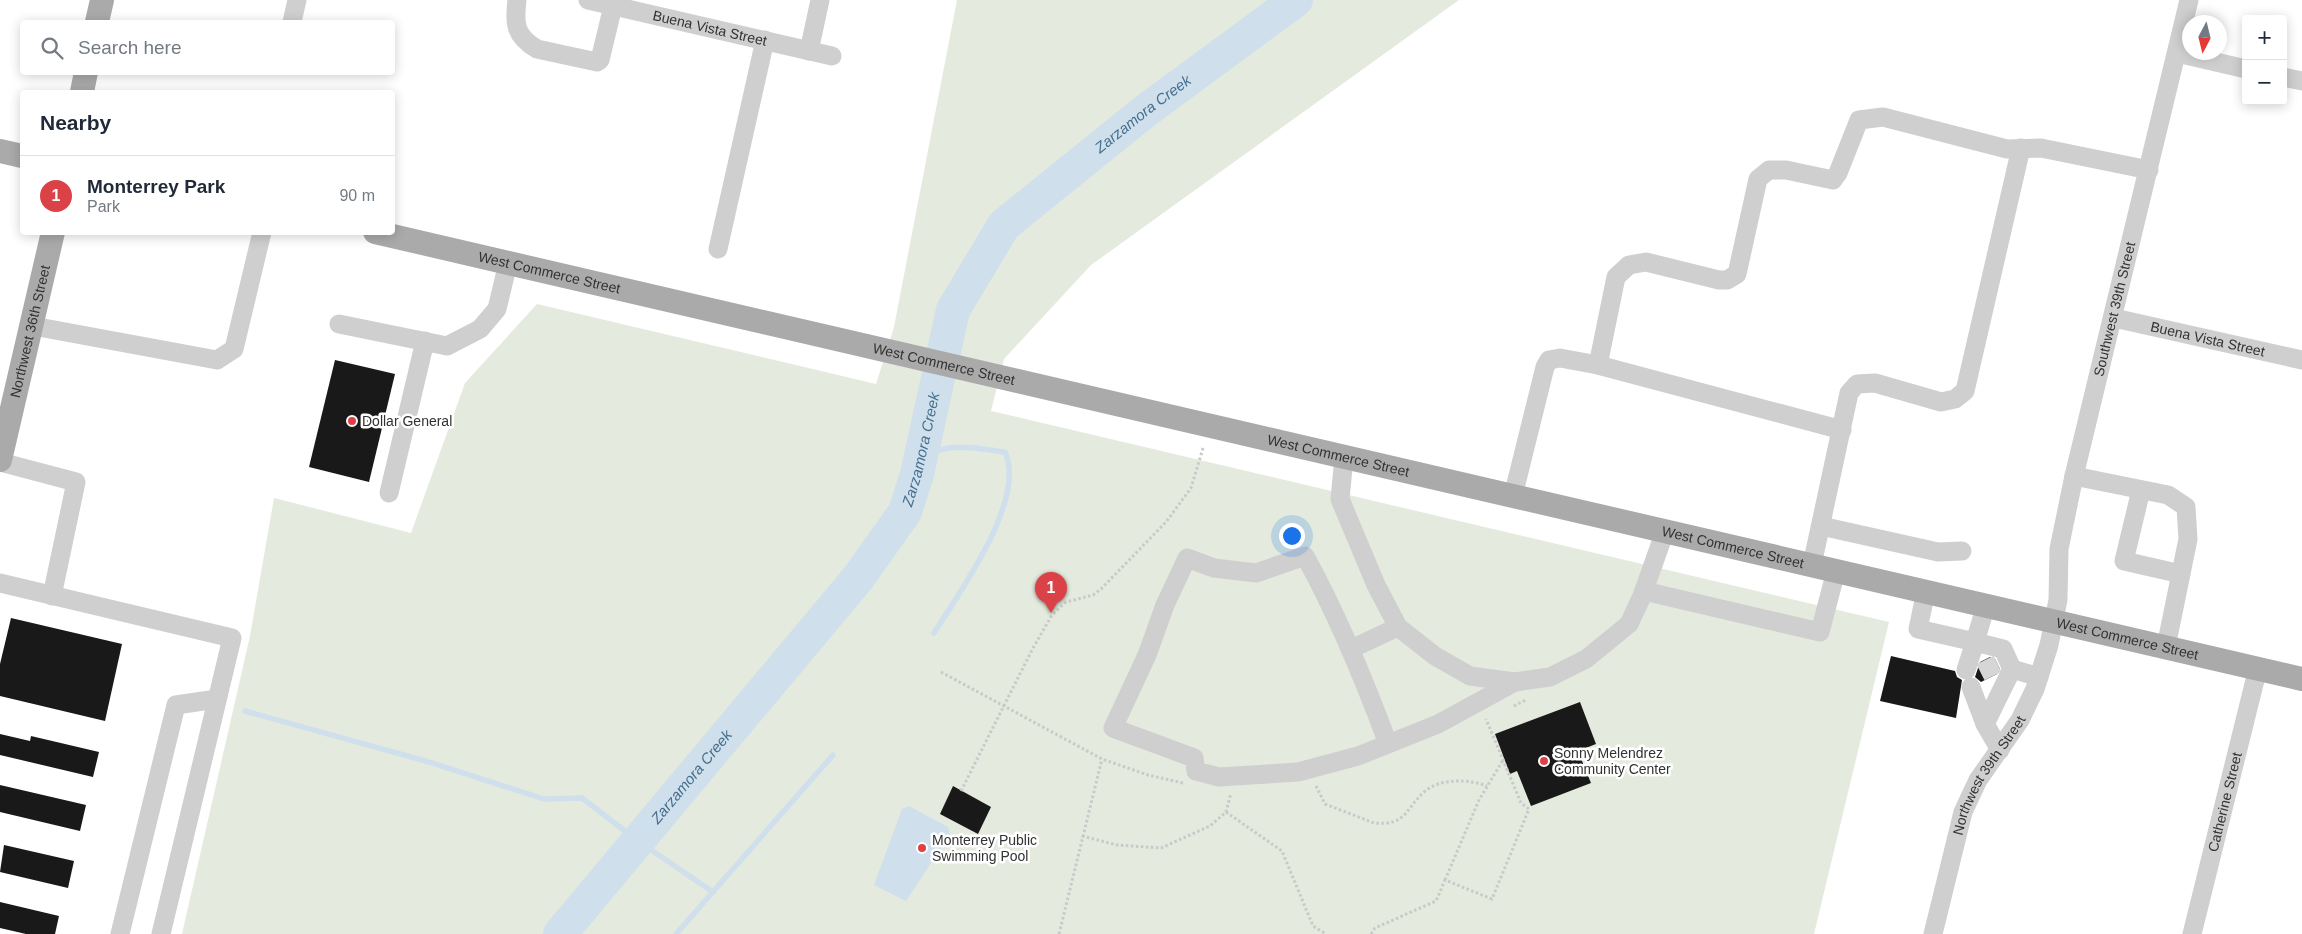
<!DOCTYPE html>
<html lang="en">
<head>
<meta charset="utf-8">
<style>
  body { margin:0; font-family:Arial,sans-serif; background:#f2f2f3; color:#1f2937 }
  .controls { position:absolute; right:15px; top:15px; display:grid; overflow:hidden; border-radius:5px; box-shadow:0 2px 12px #0003 }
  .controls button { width:45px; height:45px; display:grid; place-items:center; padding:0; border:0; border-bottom:1px solid #e0e1e3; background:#fff; color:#1f2937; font:25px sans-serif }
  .compass { position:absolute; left:2182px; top:15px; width:45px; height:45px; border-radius:50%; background:#fff; box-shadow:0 2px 12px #0003; rotate:187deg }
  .you { position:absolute; left:1291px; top:535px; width:18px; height:18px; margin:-12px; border:4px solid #fff; border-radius:50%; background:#1a73e8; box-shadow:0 0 0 8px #1a73e833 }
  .badge { display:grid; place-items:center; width:32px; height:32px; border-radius:50%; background:#da4247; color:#fff; font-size:16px; font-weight:700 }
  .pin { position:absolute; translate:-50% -41px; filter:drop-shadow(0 1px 2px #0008) }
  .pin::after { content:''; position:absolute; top:26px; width:18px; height:15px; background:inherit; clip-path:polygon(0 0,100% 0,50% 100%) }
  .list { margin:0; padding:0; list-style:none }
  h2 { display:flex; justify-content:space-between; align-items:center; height:65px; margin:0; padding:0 20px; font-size:21px }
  h2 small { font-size:16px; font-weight:400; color:#747a83 }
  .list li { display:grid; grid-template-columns:32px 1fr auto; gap:15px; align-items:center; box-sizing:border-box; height:80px; padding:0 20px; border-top:1px solid #e0e1e3 }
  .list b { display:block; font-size:19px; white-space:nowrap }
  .list p { margin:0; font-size:16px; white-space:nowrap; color:#747a83 }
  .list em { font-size:16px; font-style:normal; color:#747a83 }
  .icon { flex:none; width:28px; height:28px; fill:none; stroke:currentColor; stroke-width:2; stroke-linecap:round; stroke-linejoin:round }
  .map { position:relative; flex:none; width:2302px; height:934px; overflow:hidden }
  .search { position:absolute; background:#fff; box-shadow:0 2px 12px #0003; left:20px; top:20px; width:375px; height:55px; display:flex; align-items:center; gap:12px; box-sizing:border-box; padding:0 18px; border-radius:5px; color:#747a83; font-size:19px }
  .panel { position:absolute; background:#fff; box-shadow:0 2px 12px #0003; left:20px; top:90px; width:375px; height:145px; border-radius:5px }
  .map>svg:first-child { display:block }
  .green { fill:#e4eade }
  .water { fill:#cfdfeb }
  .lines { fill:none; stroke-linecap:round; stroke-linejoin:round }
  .stream { stroke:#cfdfeb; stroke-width:5.5 }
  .river { stroke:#cfdfeb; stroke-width:34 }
  .building { fill:#191919 }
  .minor-tunnel { stroke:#d6d6d6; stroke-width:19; stroke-dasharray:19 9; stroke-linecap:butt }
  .path { stroke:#c9c9c9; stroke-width:3; stroke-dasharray:2.5 2.5; stroke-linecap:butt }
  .minor { stroke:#cfcfcf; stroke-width:19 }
  .major { stroke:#aaa; stroke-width:24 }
  .poi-dot { fill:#da4247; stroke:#fff; stroke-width:2 }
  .labels { text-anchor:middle; stroke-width:5; stroke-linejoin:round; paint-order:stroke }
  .street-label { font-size:14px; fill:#323232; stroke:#fff }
  .poi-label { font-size:14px; fill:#323232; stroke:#fff; text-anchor:start }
  .water-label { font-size:15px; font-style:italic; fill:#446f8f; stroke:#fff }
</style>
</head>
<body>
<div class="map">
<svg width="2302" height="934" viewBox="0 0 2302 934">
  <rect width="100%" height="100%" fill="#fff"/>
  <!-- green -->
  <path class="green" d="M957,0H1459L1091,265L1004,359L991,411L1889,622L1814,934H182L250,636L274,498L411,533L465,383L537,304L876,384L894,327Z"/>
  <!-- water -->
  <path class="water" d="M909,806L948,827L950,834L906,901L874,885L902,809Z"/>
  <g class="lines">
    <!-- stream -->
    <g class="stream">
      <path d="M921,458C948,441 975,448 1005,452C1027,500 959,593 934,633"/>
      <path d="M245,711L429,762L544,799L582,798L638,841L713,892"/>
      <path d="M676,934L833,755"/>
    </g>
    <!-- river -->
    <path class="river" id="s1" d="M560,934L858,578L905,512L917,474L953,310L1004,225L1144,112L1296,0"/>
  </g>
  <!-- building -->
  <g class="building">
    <path d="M335,360L395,374L369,482L309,467Z"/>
    <path d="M11,618L122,644L105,721L0,696V664Z"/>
    <path d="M1891,656L1955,671L1957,677L1962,680L1956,718L1880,701Z"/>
    <path d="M1990,657L1995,659L2000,669L1997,674L1981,682L1975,677L1980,662Z"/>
    <path d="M1580,702L1596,744L1578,751L1591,783L1531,806L1517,771L1510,774L1495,734Z"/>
    <path d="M0,734L30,741L31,736L99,752L93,777L0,755Z"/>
    <path d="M0,785L86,805L80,831L0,812Z"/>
    <path d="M953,786L991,807L978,834L940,814Z"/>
    <path d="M4,845L74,861L68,888L0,872Z"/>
    <path d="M0,902L59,916L55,934H26L0,928Z"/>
  </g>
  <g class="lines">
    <!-- minor-tunnel -->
    <path class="minor-tunnel" d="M1985,660L1993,676"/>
    <!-- path -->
    <g class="path">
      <path d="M941,672L1102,759L1148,775L1183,783"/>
      <path d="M1514,706L1526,700"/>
      <path d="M1316,786L1325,804L1374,823C1407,826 1405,809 1424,792C1439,778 1469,779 1487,786"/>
      <path d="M961,791L1033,648L1052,615L1066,602L1093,595L1101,589L1166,522L1191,488L1203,448"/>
      <path d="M1226,812L1282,851L1313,926L1326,934"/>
      <path d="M1082,836L1117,845L1161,848L1210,826L1226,812L1231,793"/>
      <path d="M1445,880L1479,800L1503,760"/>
      <path d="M1059,934L1102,759"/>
      <path d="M1371,934L1375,928L1436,901L1445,880L1492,899L1529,809L1521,803L1486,719"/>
    </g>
    <!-- minor -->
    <g class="minor">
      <path d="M517,0C514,24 515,36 537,49L597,62L600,60L613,6"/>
      <path id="s2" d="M588,0L832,56"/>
      <path d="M292,22L297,0"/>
      <path d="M809,51L820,0"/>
      <path d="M2177,53L2246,69"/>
      <path d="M2283,77L2302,81"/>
      <path d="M718,249L765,40"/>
      <path id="s3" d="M2114,318L2302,360"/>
      <path d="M339,324L447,346L480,329L497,309L508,263"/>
      <path d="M33,326L217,360L234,349L262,232"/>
      <path d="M1598,365L1616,277L1629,265L1646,262L1719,280H1727L1737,274L1758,179L1769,170H1786L1833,180L1838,173L1859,120L1883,117L2007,149L2041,148L2149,170"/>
      <path d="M1344,457L1340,499L1376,585L1398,627L1435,656L1470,676L1515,682L1550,677L1586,659L1629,624L1642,596L1665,531"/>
      <path d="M0,462L76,482L52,596"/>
      <path d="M2074,476L2168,495L2186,507L2188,539L2166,647"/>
      <path d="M2141,490L2124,561L2181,574"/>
      <path d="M389,493L425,341"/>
      <path d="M1513,496L1545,367L1549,360L1560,358L1598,365L1842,430"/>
      <path d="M1821,526L1938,552L1962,551"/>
      <path d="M1812,565L1849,393L1857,384L1875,383L1941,402L1955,399L1965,391L2021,148"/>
      <path d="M0,583L232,638L161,934"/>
      <path d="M1644,591L1820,632L1836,571"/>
      <path d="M1926,591L1918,629L1975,642L1986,605"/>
      <path d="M1975,642L2003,649L2012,669"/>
      <path d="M1351,649L1398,627"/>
      <path d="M1966,670L1975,642"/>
      <path d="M1971,687L1985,724"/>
      <path d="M1388,744C1364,679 1338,616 1305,556L1256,573L1214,568L1187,558L1165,605L1147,655L1113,728L1194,758L1196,771L1219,777L1298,772L1358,756L1438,724L1515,682"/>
      <path d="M2000,750L1985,724L2012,669L2039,677"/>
      <path d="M120,934L176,705L217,699"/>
      <path id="s4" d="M1933,934L1963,812L1978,780L2020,720L2035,689L2049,645L2058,600L2059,549L2074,476L2189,0"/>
      <path id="s5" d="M2192,934L2258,668"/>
    </g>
    <!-- major -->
    <g class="major">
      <path d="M97,22L102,0"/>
      <path d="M82,92L86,72"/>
      <path d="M0,151L22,156"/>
      <path id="s6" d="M375,232L2302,679"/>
      <path id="s7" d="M0,460L53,232"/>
    </g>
  </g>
  <!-- markers -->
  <g class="poi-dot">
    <circle cx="352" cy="421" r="5"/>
    <circle cx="1544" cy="761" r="5"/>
    <circle cx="922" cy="848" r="5"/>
  </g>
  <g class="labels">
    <!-- street labels -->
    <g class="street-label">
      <text dy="5" stroke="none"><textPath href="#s2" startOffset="125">Buena Vista Street</textPath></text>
      <text dy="5" stroke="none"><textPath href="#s6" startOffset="179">West Commerce Street</textPath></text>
      <text dy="5" stroke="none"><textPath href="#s4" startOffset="658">Southwest 39th Street</textPath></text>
      <text dy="5" stroke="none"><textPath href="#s7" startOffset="132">Northwest 36th Street</textPath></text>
      <text dy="5" stroke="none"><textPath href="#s3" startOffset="96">Buena Vista Street</textPath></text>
      <text dy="5" stroke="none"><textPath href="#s6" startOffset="584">West Commerce Street</textPath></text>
      <text dy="5" stroke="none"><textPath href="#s6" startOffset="989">West Commerce Street</textPath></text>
      <text dy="5" stroke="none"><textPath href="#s6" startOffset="1394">West Commerce Street</textPath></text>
      <text dy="5" stroke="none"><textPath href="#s6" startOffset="1799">West Commerce Street</textPath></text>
      <text dy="5" stroke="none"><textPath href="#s4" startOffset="170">Northwest 39th Street</textPath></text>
      <text dy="5" stroke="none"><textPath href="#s5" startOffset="136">Catherine Street</textPath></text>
    </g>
    <!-- poi labels -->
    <g class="poi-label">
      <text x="362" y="426">Dollar General</text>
      <text x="1554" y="758">Sonny Melendrez<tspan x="1554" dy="16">Community Center</tspan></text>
      <text x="932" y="845">Monterrey Public<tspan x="932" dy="16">Swimming Pool</tspan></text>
    </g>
    <!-- water labels -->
    <g class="water-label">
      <text dy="5" stroke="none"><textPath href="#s1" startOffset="1030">Zarzamora Creek</textPath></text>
      <text dy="5" stroke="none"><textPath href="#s1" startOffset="610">Zarzamora Creek</textPath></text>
      <text dy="5" stroke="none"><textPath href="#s1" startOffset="205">Zarzamora Creek</textPath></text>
    </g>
  </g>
</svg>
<div class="controls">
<button>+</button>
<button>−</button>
</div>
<svg class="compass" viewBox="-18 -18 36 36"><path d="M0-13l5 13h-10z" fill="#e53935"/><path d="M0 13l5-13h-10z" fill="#747a83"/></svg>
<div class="you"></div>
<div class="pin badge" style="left:1051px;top:613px">1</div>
<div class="search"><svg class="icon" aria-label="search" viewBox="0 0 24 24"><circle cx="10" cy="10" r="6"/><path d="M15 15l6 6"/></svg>Search here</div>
<section class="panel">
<h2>Nearby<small></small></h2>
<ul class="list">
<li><span class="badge">1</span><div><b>Monterrey Park</b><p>Park</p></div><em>90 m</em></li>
</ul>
</section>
</div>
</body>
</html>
